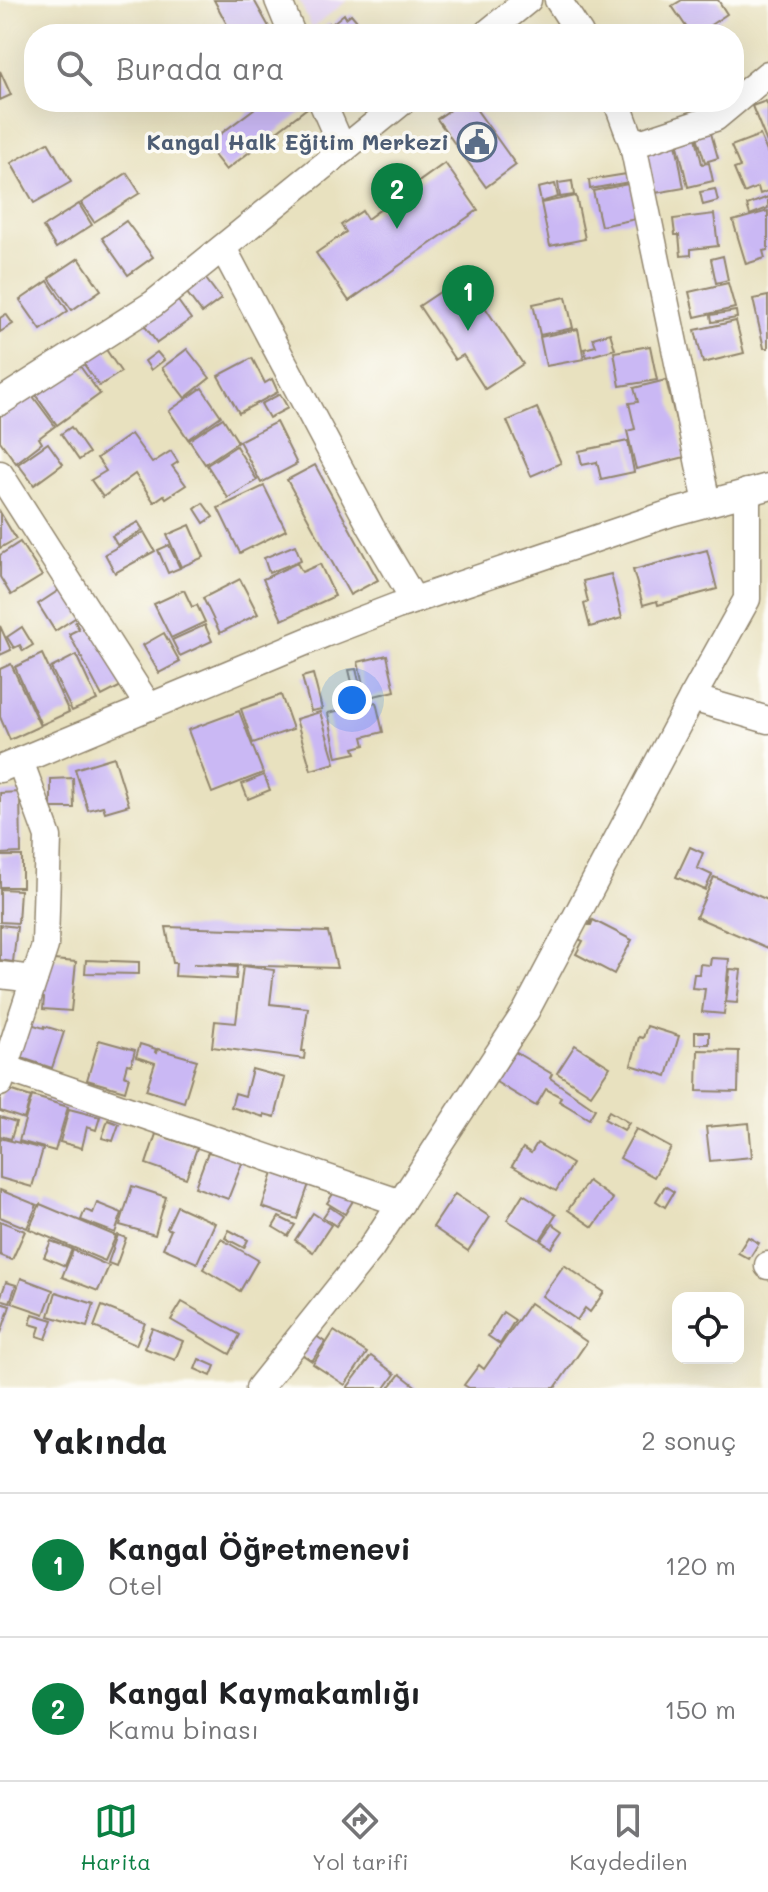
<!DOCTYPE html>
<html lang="tr">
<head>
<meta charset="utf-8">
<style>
  body { margin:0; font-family:Mali,sans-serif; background:#f2f2f2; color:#202124 }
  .controls { position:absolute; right:24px; bottom:24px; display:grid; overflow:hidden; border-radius:16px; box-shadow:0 8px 32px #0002 }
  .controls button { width:72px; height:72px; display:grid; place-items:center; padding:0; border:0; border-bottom:2px solid #e0e0e0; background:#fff; color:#202124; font:40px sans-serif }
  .you { position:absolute; left:352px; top:700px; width:28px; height:28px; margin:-20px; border:6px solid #fff; border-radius:50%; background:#1a73e8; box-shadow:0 0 0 12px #1a73e833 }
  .badge { display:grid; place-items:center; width:52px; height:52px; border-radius:50%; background:#0b8043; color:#fff; font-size:26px; font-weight:700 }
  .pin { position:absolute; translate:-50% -66px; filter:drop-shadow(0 2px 4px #0008) }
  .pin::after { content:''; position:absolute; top:42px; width:28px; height:24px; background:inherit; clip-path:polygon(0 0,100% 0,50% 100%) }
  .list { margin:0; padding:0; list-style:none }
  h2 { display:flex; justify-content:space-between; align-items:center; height:104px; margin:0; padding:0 32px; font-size:34px }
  h2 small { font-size:26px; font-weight:400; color:#757577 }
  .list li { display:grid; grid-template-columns:52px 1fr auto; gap:24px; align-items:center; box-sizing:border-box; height:144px; padding:0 32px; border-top:2px solid #e0e0e0 }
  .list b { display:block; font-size:30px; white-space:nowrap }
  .list p { margin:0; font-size:26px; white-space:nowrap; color:#757577 }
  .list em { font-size:26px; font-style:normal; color:#757577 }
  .icon { flex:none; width:44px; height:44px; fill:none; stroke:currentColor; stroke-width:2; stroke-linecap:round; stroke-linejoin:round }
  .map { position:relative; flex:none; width:768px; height:1388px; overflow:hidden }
  .search { position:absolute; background:#fff; box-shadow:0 8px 32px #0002; left:24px; right:24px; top:24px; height:88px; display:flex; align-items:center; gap:20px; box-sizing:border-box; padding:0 28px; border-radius:32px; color:#757577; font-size:30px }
  .sheet { height:392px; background:#fff }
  nav { display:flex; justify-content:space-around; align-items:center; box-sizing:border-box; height:112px; border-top:2px solid #e0e0e0; background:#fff; font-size:22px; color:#757577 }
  nav a { display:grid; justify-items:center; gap:4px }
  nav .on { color:#0b8043 }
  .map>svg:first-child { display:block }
  .built { fill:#e3d3f2 }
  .building { fill:#cab8f4 }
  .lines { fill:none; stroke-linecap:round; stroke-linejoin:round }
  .minor-casing { stroke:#92866e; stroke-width:29 }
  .minor { stroke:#fff; stroke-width:26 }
  .labels { text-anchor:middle; stroke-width:7; stroke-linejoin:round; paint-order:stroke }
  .service-label { font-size:22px; font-weight:bold; fill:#4e5e75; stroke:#fdfcf7; text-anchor:end }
</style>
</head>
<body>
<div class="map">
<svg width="768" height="1388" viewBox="0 0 768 1388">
  <rect width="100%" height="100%" fill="#fdfcf7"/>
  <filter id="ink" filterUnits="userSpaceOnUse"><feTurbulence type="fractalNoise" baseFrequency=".0125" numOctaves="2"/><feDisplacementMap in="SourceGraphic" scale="16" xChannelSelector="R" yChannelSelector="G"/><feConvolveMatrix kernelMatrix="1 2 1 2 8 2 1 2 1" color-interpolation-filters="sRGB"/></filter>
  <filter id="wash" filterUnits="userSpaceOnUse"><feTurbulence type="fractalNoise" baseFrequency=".006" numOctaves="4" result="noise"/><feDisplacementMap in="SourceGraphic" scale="32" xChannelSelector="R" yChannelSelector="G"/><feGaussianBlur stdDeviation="1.8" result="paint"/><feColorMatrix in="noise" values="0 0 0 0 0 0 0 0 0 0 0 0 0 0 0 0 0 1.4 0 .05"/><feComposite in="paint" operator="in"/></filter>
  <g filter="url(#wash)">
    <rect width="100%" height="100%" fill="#e8e1bf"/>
    <!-- built -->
    <path class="built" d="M299,0H348L312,28Z"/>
    <g id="blocks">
      <!-- building -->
      <g class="building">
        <path d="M214,0H254L273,34H232Z"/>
        <path d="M682,0H718L727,14L697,34H691L672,6Z"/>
        <path d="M344,14L346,18L351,14L363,28L356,34H315L329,23L333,28L336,26L333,23Z"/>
        <path d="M0,71L11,95L0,100Z"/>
        <path d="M766,101L768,106V145L752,106Z"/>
        <path d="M263,102H315L226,170L206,145Z"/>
        <path d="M461,102H471L516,165L486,187L437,119Z"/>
        <path d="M709,126L718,158L705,162L695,130Z"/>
        <path d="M695,133L702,164L709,163L713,181L688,187L676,137Z"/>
        <path d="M760,135L768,154V191L760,194L758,187L744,193L734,169L740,167L731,146Z"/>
        <path d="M48,142L71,182L34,203L11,163Z"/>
        <path d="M676,143L684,188L655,193L646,149Z"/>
        <path d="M445,163L478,210L349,301L316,253L346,232L341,225L362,211L367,219Z"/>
        <path d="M127,173L140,193L94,222L81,203Z"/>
        <path d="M633,173L635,181L590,189L589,180Z"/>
        <path d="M572,181L574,195L560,197L558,183Z"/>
        <path d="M633,183L641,218L601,226L593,191Z"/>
        <path d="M555,184L558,197L541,202L538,188Z"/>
        <path d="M715,189L718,201L703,205L700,192Z"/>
        <path d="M576,196L585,239L550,246L541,203Z"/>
        <path d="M768,197V208L750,215L747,205Z"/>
        <path d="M79,204L92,225L56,248L43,227Z"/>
        <path d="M768,211V250L763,251L765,258L746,264L733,221Z"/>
        <path d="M714,214L718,246L691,249V255L681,256L679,235H675L673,219Z"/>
        <path d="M126,221L153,257L128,275L102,238Z"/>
        <path d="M723,256L728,280L716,283L711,259Z"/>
        <path d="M79,258L101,290L72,310L49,278Z"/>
        <path d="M203,275L221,299L202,313L184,289Z"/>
        <path d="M464,276L523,364L485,389L463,355L455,360L419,306Z"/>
        <path d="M48,281L68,311L41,330L20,300Z"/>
        <path d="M728,283L735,308L695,317L689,292Z"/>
        <path d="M173,294L191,319L157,343L139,318Z"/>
        <path d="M768,296V348H764L753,299Z"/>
        <path d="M566,297L573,328L540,335L533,304Z"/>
        <path d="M736,311L737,318L712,322L711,315Z"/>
        <path d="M6,314L13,324L0,332V318Z"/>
        <path d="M736,321L744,353L703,363L695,330Z"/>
        <path d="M578,329L584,359L546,366L540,337Z"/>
        <path d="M610,333L615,349L587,357L584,349L596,346L593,338Z"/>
        <path d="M103,345L121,372L99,386L81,360Z"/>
        <path d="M650,346L657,380L620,386L614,352Z"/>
        <path d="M187,349L210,378L185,398L162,368Z"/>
        <path d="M157,352L164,360L151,370L145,361Z"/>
        <path d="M252,358L265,383L272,379L278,392L239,413L218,376Z"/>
        <path d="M77,362L100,394L57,425L34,393Z"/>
        <path d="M666,380L685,457L636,469L627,431L635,429L629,403L638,402L634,388Z"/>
        <path d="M202,388L221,416L188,439L169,411Z"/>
        <path d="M29,391L55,426L39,438L42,443L16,463L0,441V412Z"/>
        <path d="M280,394L288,408L269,418L261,404Z"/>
        <path d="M537,408L561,463L531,476L507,421Z"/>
        <path d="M223,418L238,442L205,464L189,440Z"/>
        <path d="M276,422L297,464L261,483L239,441Z"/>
        <path d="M71,427L89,453L79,460L61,434Z"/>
        <path d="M131,434L152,463L171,451L178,462L172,466L186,485L166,498L164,495L154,502L135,474L103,497L91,480L106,471L97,458Z"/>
        <path d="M628,441L634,472L601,479L597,462L582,465L579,451Z"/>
        <path d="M48,443L63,464L34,485L18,464Z"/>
        <path d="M236,446L257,480L228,498L207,465Z"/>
        <path d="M315,465L378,580L350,595L287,480Z"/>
        <path d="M264,486L286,530L240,553L218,508Z"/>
        <path d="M203,503L213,517L204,523L195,509Z"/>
        <path d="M0,512L16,539L0,548Z"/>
        <path d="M138,522L143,530L117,545L112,536Z"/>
        <path d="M190,525L204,557L181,567L167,535Z"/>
        <path d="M144,532L155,551L115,573L105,554Z"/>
        <path d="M20,542L42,576L11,595L0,577V555Z"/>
        <path d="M169,545L180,568L168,573L158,550Z"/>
        <path d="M295,545L301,560L269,573L264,558Z"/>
        <path d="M707,550L717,589L658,605L657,601L643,605L633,570Z"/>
        <path d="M297,563L302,572L320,564L335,596L282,620L263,579Z"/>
        <path d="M611,574L622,618L590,627L584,604L588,602L583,581Z"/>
        <path d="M240,579L258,614L220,633L203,598Z"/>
        <path d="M67,585L84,612L55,631L38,604Z"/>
        <path d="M184,590L192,607L197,605L205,622L171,638L154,604Z"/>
        <path d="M85,617L125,684L102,696L69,634L79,629L75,622Z"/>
        <path d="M205,625L212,641L180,656L172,640Z"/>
        <path d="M0,626L11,650L0,655Z"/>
        <path d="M22,627L33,645L23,651L20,645L14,648L7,637Z"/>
        <path d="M164,633L180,662L159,673L143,645Z"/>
        <path d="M42,654L69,712L41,725L15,667Z"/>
        <path d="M76,655L97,700L72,711L51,668Z"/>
        <path d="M387,655L395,691L366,698L358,662Z"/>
        <path d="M11,664L40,726L10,740L0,717V669Z"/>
        <path d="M356,669L363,697L356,699L349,670Z"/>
        <path d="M313,674L322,709L311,711L302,677Z"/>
        <path d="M281,695L293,729L253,743L241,709Z"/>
        <path d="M376,702L383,732L363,737L365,745L354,748L356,753L337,757L328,713Z"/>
        <path d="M239,711L263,773L212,793L188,730Z"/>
        <path d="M320,712L335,763L311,770L296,719Z"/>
        <path d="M114,757L129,805L105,812L103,806L88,810L75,769Z"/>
        <path d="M264,775L270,790L248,799L242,784Z"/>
        <path d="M73,778L74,808H51V779Z"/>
        <path d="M20,792L21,853L0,854V793Z"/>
        <path d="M690,847L703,853L697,868L712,875L705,890L676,877Z"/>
        <rect x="0" y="856" width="22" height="31"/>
        <path d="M714,877L768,900V948L696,917Z"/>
        <path d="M0,889L20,890L18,923L0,922Z"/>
        <path d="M587,917L591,920L589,925H591L593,920L632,940L614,974L576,954L583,941L576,938Z"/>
        <path d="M0,925L17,927L13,962L0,960Z"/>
        <path d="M166,927L328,932L337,968L193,964L237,967L236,979L175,976L176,963H173Z"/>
        <path d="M711,958L729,959L724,1014L702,1012L705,989L692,988L694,974H699L700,964L710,965Z"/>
        <path d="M42,959L76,962L71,1011L43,1009L44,998L38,997Z"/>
        <path d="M86,960L139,962V974L85,973Z"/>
        <path d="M243,966L274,970L270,1004L308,1008L302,1051H305L304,1059L212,1047L215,1021L236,1023Z"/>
        <path d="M730,969L741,970L737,1003L726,1002Z"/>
        <path d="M27,1023L44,1028V1026L64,1032L52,1068L16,1056Z"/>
        <path d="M647,1026L679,1036L667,1076L631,1065L639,1037L643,1038Z"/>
        <rect x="695" y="1032" width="14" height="12"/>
        <path d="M99,1040L135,1050L131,1065L127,1064L124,1075L129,1077L125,1091L87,1080Z"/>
        <path d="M140,1044L156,1049L155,1052L157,1053L158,1049L197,1060L184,1102L146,1090L155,1063L136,1057Z"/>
        <path d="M575,1045L610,1067L591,1095L557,1073Z"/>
        <path d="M698,1050L739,1051L738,1092L697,1091Z"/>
        <path d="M515,1052L552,1074L550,1078L595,1109L589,1119L559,1101L561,1097L546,1089L536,1106L496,1082Z"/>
        <path d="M252,1069L285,1078L275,1117L264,1114V1117L231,1107L235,1093L245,1096Z"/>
        <path d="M4,1088L31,1097L24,1119L0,1111V1101Z"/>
        <path d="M32,1096L68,1107L55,1151L19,1141Z"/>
        <path d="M69,1109L100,1117L96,1130L87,1127L82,1148L60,1142Z"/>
        <path d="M609,1111L629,1123L624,1130L604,1119Z"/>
        <path d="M0,1117L16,1122L11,1139L0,1136Z"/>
        <path d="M108,1120L119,1124L113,1141L102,1138Z"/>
        <path d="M749,1123L752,1157L710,1161L706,1127Z"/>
        <path d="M636,1129L671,1148L654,1177L620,1158Z"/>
        <path d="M156,1134L197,1148L186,1178L146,1164Z"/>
        <path d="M0,1138L43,1149L32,1187L0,1178Z"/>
        <path d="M537,1143L572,1164L556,1191L512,1166L523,1148L531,1153Z"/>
        <path d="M214,1151L243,1161L228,1199L195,1187L208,1152L212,1153Z"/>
        <path d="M275,1167L311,1178L297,1219L262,1207Z"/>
        <path d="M588,1181L613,1199L593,1227L568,1210Z"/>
        <path d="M132,1186L166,1197L155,1235L120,1225Z"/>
        <path d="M665,1186L674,1192L665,1207L656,1201Z"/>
        <path d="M337,1188L354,1199L345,1214L327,1203Z"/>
        <path d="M0,1190L37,1205L27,1228L0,1217Z"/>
        <path d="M455,1194L490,1217L468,1251L433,1227Z"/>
        <path d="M523,1194L556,1215L540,1240L507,1220Z"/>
        <path d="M97,1203L122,1213L115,1233L81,1220L85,1210L93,1213Z"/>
        <path d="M40,1204L116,1236L105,1261L29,1229Z"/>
        <path d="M177,1206L215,1223L197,1263L163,1248L171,1230L167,1228Z"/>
        <path d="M330,1207L343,1216L336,1226L323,1217Z"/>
        <path d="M313,1213L331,1225L313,1252L295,1240Z"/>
        <path d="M279,1217L295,1225L288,1236L273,1227Z"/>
        <path d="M0,1221L25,1231L12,1260L0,1255Z"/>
        <path d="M553,1224L563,1231L551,1248L541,1241Z"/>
        <path d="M229,1230L248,1240L244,1248L225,1238Z"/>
        <path d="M118,1235L126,1238L116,1266L108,1263Z"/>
        <path d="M748,1237L759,1243L749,1259L738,1253Z"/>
        <path d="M221,1239L258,1260L240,1291L203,1269Z"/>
        <path d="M51,1241L72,1249L65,1266L44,1257Z"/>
        <path d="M73,1250L109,1266L98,1291L62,1277Z"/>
        <path d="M564,1265L604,1292L590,1312L585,1308L577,1320L542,1296Z"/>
        <path d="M21,1278L53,1290L44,1314L12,1303Z"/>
        <path d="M6,1282L16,1285L10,1302L0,1299Z"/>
        <path d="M56,1292L94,1304L87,1327L49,1316Z"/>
        <path d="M182,1302L240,1335L230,1354L171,1320Z"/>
        <path d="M0,1303L10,1306L1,1333H0Z"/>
        <path d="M530,1303L587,1342L555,1388H469L464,1385L479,1365L484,1369Z"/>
        <path d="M102,1306L145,1323L136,1345L94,1327Z"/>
        <path d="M503,1312L515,1320L500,1344L488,1336Z"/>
        <path d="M33,1314L53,1320L46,1339L37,1336L40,1327L30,1324Z"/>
        <path d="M152,1328L183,1341L175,1360L144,1348Z"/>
        <path d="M307,1330L325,1342L312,1361L294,1349Z"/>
        <path d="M334,1331L367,1353L345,1385L313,1364Z"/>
        <path d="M371,1356L395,1374L385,1388H347Z"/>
        <path d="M199,1359L215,1366L211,1376L195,1369Z"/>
        <path d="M400,1374L418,1388H389Z"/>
      </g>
    </g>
  </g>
  <g filter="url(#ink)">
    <use href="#blocks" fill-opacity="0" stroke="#92866e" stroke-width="2"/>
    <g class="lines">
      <defs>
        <g id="minor">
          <path d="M278,0L292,34"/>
          <path d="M558,0L580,34"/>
          <path d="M486,34L528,0"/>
          <path d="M322,102L343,150"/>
          <path d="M617,102L633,145L707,503"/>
          <path d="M633,145L715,118L768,74"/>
          <path d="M223,248L371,527L414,600"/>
          <path d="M0,402L153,304L402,102"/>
          <path d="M0,474L149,707"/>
          <path d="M692,698L768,720"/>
          <path d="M0,769L324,634L397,606L671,513L768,487"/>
          <path d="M0,975L34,979"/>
          <path d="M5,1068L401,1203"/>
          <path d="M0,1083L45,946L48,837L20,761"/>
          <path d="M768,1266V1265"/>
          <path d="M259,1388L371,1248L526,1011L692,698L747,599V492"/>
        </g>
      </defs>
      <!-- minor casing -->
      <use href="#minor" class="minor-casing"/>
      <!-- minor -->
      <use href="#minor" class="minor"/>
    </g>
  </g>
  <!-- icons -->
  <defs>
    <symbol id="civic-ring" viewBox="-11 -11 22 22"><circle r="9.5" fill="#fdfcf7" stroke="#5c6f8a" stroke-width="1.5"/><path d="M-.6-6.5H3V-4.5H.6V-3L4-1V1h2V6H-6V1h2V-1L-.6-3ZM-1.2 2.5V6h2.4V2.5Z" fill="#5c6f8a"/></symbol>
  </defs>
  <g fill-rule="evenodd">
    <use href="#civic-ring" x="455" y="120" width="44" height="44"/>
  </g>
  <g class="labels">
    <!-- service labels -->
    <g class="service-label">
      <text x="449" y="150">Kangal Halk Eğitim Merkezi</text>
    </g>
  </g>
</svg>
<div class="controls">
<button><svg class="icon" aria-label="locate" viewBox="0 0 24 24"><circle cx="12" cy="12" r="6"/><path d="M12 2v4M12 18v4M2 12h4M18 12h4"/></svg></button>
</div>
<div class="you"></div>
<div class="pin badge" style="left:468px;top:331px">1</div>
<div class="pin badge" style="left:397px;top:229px">2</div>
<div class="search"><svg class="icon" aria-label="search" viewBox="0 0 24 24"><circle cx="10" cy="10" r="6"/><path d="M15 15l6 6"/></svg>Burada ara</div>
</div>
<section class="sheet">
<h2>Yakında<small>2 sonuç</small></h2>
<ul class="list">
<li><span class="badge">1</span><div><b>Kangal Öğretmenevi</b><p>Otel</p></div><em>120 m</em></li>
<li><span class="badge">2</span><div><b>Kangal Kaymakamlığı</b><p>Kamu binası</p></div><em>150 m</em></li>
</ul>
</section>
<nav>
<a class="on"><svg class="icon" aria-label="map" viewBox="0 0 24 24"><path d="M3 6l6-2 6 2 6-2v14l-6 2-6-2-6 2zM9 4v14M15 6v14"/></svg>Harita</a>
<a><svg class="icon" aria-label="directions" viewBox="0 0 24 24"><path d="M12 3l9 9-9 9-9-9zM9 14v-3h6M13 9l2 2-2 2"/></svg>Yol tarifi</a>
<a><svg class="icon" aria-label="saved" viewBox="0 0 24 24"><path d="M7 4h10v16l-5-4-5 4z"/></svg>Kaydedilen</a>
</nav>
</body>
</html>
